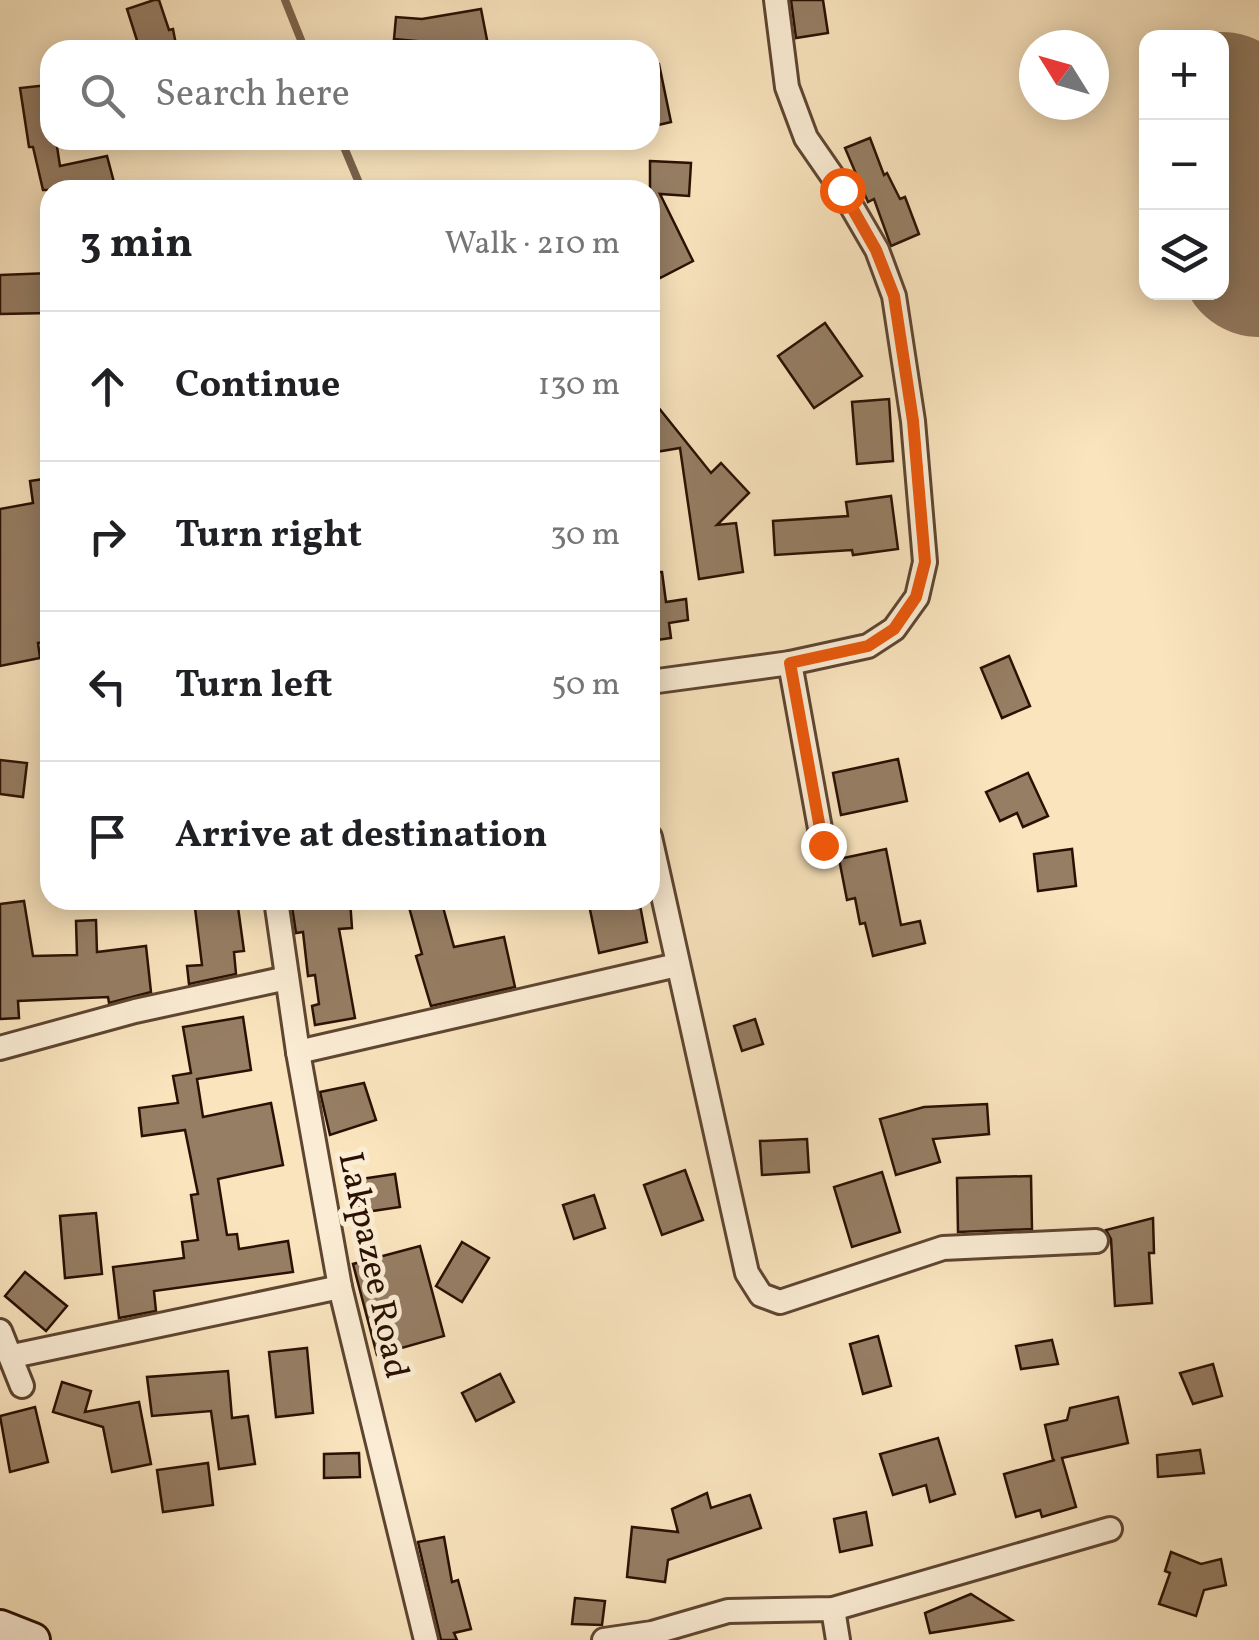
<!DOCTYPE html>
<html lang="en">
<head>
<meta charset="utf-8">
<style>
  body { margin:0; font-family:Vollkorn,serif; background:#f6f6f6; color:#202124 }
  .controls { position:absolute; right:30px; top:30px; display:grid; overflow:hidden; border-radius:20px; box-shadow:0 5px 25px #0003 }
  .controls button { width:90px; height:90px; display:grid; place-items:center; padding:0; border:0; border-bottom:2px solid #e0e0e0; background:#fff; color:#202124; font:50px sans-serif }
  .compass { position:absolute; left:1019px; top:30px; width:90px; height:90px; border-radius:50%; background:#fff; box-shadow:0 5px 25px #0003; rotate:307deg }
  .stop { position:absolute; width:30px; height:30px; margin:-22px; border:8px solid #ea580c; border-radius:50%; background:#fff }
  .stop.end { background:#ea580c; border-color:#fff; box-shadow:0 2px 10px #0008 }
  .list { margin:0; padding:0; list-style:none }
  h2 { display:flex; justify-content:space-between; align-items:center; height:130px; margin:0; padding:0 40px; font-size:42px }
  h2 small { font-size:32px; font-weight:400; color:#757577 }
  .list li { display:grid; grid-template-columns:65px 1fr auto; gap:30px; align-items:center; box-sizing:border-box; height:150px; padding:0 40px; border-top:2px solid #e0e0e0 }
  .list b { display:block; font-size:38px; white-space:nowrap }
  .list em { font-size:32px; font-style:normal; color:#757577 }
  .icon { flex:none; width:55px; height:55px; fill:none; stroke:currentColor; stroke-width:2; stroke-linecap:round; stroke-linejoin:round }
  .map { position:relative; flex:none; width:1259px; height:1640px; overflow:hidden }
  .search { position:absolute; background:#fff; box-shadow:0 5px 25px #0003; left:40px; top:40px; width:620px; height:110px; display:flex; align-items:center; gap:25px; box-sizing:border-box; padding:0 35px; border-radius:30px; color:#757577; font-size:38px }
  .panel { position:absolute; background:#fff; box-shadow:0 5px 25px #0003; left:40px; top:180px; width:620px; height:730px; border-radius:30px }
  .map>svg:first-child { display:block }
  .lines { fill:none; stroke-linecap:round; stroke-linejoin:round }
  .stream { stroke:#7c644c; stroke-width:8 }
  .runway { stroke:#927a60; stroke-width:160 }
  .building { fill:#967e64; stroke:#2a1002; stroke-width:2.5 }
  .street-casing { stroke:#5e4531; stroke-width:28 }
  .secondary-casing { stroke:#2a1002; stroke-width:38 }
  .street { stroke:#fbedd5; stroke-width:22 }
  .secondary { stroke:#fbedd5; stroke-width:32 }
  .route { stroke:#ea580c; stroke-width:12 }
  .labels { text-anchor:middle; stroke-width:10; stroke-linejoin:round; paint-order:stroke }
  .street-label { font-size:35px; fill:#2a1002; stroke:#fbedd5 }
</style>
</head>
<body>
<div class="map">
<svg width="1259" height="1640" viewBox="0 0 1259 1640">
  <rect width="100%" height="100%" fill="#f9e4be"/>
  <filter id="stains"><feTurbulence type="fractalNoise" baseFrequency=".002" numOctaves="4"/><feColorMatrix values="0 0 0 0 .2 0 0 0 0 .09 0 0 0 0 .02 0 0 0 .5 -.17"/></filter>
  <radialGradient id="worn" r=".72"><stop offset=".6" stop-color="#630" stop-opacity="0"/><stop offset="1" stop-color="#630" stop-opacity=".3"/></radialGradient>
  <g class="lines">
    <!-- stream -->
    <g class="stream">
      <path d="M285,0L305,50"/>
      <path d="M341,140L362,190"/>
    </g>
    <!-- runway -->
    <path class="runway" d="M1222,112L1259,257"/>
  </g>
  <!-- building -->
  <g class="building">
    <path d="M154,0H159L169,30L173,29L177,50H140L127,9Z"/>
    <path d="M791,0H823L828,33L796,38Z"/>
    <path d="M481,9L488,45L462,50H428L426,42L394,39L396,17L422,19Z"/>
    <path d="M659,64L671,122L650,127V65Z"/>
    <path d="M49,85L50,140H56L60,166L107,156L116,190H43L33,147H29L20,88Z"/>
    <path d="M870,138L884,175L887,173L900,199L905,197L919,234L891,246L874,199L868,202L845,148Z"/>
    <path d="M650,161L691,163L689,196L660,194L693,261L660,278L650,258Z"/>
    <path d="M50,273V313L0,314V275Z"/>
    <path d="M825,323L862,376L814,408L778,356Z"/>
    <path d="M650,397L711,473L721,463L749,493L717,525L736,523L743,572L699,579L680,448L650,453Z"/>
    <path d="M889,399L893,461L857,464L852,402Z"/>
    <path d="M50,478V642L38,643L40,658L0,666V509L33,503L30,481Z"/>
    <path d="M891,496L898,549L853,555L852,550L775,555L773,521L848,516L846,502Z"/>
    <path d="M650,572H662L666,602L686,599L688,620L669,623L671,638L650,641Z"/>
    <path d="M1009,656L1030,706L1002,718L981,668Z"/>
    <path d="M898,759L907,801L841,815L833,773Z"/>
    <path d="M0,760L27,763L23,797L0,794Z"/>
    <path d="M1028,773L1048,816L1023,827L1017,813L1000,821L986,792Z"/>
    <path d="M886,849L901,925L920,921L925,943L873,956L865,923L860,924L855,898L847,900L839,859Z"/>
    <path d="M1072,849L1076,886L1038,891L1034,854Z"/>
    <path d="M194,900H237L244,951L234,952L236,974L189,984L187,966L202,965Z"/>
    <path d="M291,900H350L352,928L339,929L355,1018L315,1025L312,1006L319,1004L315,975L308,976L303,932L296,933Z"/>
    <path d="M407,900H441L454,947L504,937L515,987L431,1006L416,956L422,954Z"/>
    <path d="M588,900H639L647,942L599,953Z"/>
    <path d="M24,901L33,956L77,955L76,921L96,920L97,952L146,946L151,992L109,1003L108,997L18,1001L19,1018L0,1019V904Z"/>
    <path d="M243,1017L251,1070L197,1079L203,1117L271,1103L283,1165L218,1179L227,1235L237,1234L239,1249L288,1241L293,1272L154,1291L156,1311L119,1318L113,1267L184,1258L182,1242L198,1240L191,1195L198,1194L185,1130L142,1136L139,1108L178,1103L173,1076L191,1073L183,1027Z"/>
    <path d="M755,1019L763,1044L742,1051L734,1026Z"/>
    <path d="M364,1083L376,1120L330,1135L320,1092Z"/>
    <path d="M987,1104L989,1134L933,1139L940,1162L896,1175L880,1119L924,1107Z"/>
    <path d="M807,1139L809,1172L762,1175L760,1141Z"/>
    <path d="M685,1170L703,1220L662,1235L644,1185Z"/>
    <path d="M882,1172L900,1232L852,1247L834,1187Z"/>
    <path d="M395,1174L400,1207L359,1213L354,1180Z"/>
    <path d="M1031,1176L1032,1229L958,1232L957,1178Z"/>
    <path d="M594,1195L605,1228L574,1239L563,1205Z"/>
    <path d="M96,1213L102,1274L65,1278L60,1216Z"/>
    <path d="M1153,1218L1154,1253H1149L1152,1303L1115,1306L1111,1239L1106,1230Z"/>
    <path d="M462,1242L489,1258L462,1302L436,1286Z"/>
    <path d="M420,1246L444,1336L377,1355L353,1264Z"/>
    <path d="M25,1272L67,1306L46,1331L5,1296Z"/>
    <path d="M878,1336L891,1386L863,1394L850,1344Z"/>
    <path d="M1052,1340L1058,1364L1021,1369L1016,1346Z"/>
    <path d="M307,1348L313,1413L276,1417L269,1352Z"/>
    <path d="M1213,1364L1222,1396L1193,1404L1180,1373Z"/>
    <path d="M228,1371L232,1418L248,1416L255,1464L219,1469L211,1411L152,1416L147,1377Z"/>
    <path d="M500,1374L514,1402L476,1421L462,1393Z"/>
    <path d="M62,1382L91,1391L85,1412L139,1402L151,1464L112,1472L103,1427L53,1412Z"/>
    <path d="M1118,1397L1128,1443L1062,1458L1076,1507L1042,1517L1040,1510L1016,1517L1004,1474L1055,1460H1053L1045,1425L1067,1420L1070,1408Z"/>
    <path d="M35,1407L48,1462L10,1472L0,1416Z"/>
    <path d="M938,1438L955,1494L930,1502L926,1485L893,1495L880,1454Z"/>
    <path d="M1200,1450L1204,1473L1158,1477L1157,1455Z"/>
    <path d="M359,1453L360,1477L324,1478V1454Z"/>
    <path d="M208,1463L213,1505L163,1512L157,1470Z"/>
    <path d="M707,1493L711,1508L750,1495L761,1528L668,1560L665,1582L627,1577L632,1527L678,1532L672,1509Z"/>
    <path d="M866,1512L872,1545L840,1552L834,1519Z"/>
    <path d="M444,1537L452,1582L458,1580L471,1629L454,1633L457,1640H441L418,1542Z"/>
    <path d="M1171,1552L1201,1564L1221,1559L1226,1585L1204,1590L1196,1616L1159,1604L1170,1573L1165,1571Z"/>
    <path d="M971,1594L1012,1620L930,1633L925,1613Z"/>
    <path d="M575,1598L605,1601L602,1625L572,1624Z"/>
  </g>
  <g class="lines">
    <defs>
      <g id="street">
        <path d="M790,663L823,845"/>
        <path d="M650,682L790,663L868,646L894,629L917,597L925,562L913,421L894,296L877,250L842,190L806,138L787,87L776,0"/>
        <path d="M650,837L747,1273L761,1295L780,1302L943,1248L1096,1241"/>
        <path d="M276,900L298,1052L340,1287L426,1640"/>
        <path d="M0,1048L135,1011L287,978"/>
        <path d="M298,1052L677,965"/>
        <path d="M0,1331L22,1386"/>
        <path d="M13,1356L340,1287"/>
        <path d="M833,1609L838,1640"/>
        <path d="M604,1640L652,1633L728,1611L833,1609L1110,1529"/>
      </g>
      <path id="secondary" d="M0,1627L33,1640"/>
    </defs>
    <!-- street casing -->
    <use href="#street" class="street-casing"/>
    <!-- secondary casing -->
    <use href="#secondary" class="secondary-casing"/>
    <!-- street -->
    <use href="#street" class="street"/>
    <!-- secondary -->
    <use href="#secondary" class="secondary"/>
  </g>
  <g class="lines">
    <!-- route -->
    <path class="route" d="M823,845L790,663L868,646L894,629L916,597L925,562L913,421L894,296L876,250L842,190"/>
  </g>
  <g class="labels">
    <!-- street labels -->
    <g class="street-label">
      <text transform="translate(375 1265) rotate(78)" y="12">Lakpazee Road</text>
    </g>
  </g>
  <rect width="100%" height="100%" filter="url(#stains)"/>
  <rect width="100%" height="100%" fill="url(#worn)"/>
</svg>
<div class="controls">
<button>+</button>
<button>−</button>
<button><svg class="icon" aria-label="layers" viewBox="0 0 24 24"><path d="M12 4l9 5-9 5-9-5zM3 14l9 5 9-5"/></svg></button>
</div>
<svg class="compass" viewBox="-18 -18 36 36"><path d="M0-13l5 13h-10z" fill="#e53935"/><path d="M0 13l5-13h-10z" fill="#757577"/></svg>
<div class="stop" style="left:842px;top:190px"></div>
<div class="stop end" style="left:823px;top:845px"></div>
<div class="search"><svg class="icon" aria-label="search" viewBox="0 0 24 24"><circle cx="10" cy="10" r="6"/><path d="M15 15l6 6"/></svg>Search here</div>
<section class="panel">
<h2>3 min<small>Walk · 210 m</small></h2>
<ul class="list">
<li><svg class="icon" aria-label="ahead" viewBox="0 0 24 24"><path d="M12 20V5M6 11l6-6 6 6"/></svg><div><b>Continue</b></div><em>130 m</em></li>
<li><svg class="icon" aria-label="right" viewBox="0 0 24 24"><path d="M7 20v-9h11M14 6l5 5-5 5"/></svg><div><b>Turn right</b></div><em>30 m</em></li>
<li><svg class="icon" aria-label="left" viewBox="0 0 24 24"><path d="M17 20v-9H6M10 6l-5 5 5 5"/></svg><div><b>Turn left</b></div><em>50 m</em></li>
<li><svg class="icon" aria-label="arrive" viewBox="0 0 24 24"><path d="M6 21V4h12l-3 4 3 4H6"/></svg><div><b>Arrive at destination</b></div></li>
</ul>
</section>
</div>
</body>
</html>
